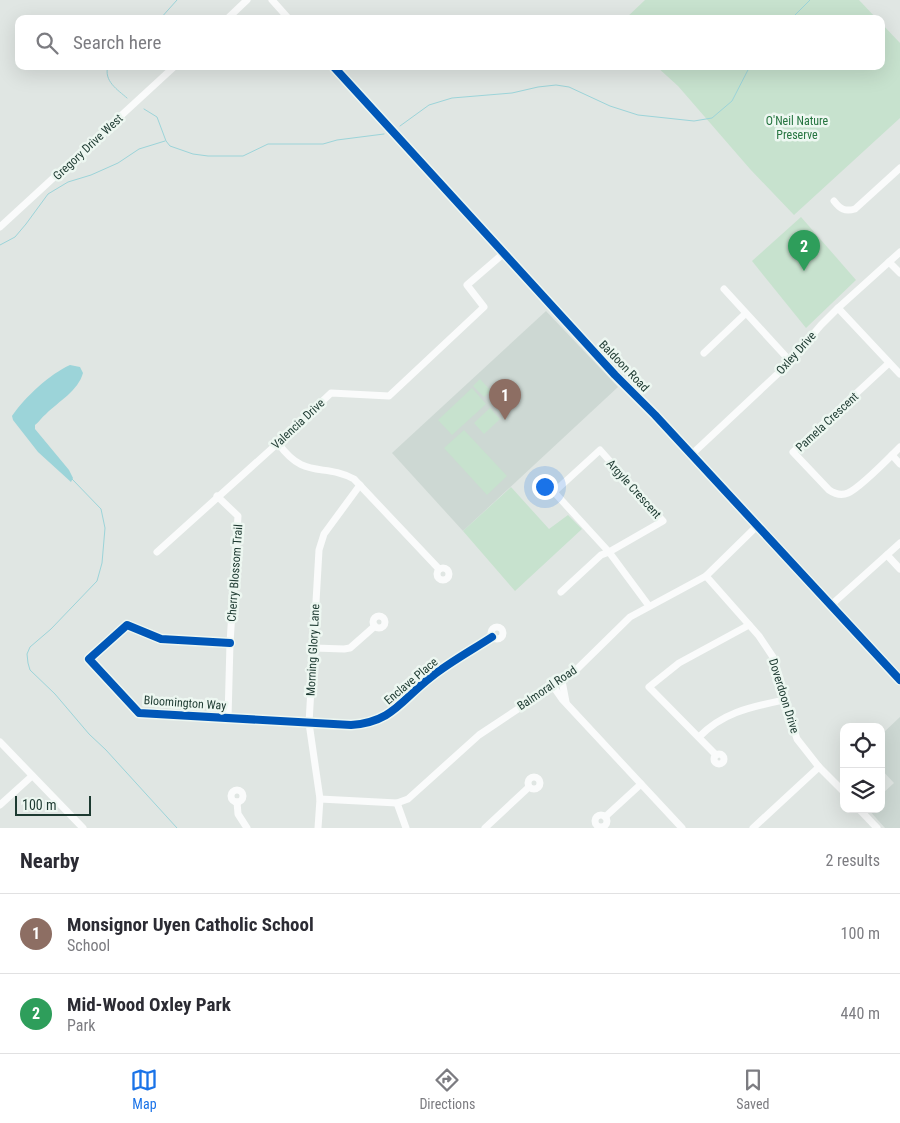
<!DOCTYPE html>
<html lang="en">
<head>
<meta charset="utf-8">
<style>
  body { margin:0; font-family:"Roboto Condensed",sans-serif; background:#f7f7f7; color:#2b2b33 }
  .controls { position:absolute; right:15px; bottom:15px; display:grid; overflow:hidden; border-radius:10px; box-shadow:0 5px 20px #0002 }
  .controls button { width:45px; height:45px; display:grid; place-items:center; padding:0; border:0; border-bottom:1px solid #e1e1e2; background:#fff; color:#2b2b33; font:25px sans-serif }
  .scale { position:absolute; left:15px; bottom:12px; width:76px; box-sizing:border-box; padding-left:5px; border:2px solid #1d3a31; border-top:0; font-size:14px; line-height:18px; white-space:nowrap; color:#1d3a31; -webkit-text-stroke:4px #edf7f1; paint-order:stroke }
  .you { position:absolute; left:544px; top:486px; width:18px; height:18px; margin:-12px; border:4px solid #fff; border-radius:50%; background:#1a73e8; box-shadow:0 0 0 8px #1a73e833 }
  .badge { display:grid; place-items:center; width:32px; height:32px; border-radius:50%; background:#1a73e8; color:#fff; font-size:16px; font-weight:700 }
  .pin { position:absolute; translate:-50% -41px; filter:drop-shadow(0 1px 2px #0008) }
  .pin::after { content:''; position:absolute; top:26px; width:18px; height:15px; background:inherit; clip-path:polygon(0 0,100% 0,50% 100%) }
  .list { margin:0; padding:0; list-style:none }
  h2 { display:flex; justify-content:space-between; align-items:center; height:65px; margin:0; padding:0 20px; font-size:21px }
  h2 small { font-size:16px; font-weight:400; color:#7c7c81 }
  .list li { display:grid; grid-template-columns:32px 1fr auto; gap:15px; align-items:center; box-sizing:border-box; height:80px; padding:0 20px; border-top:1px solid #e1e1e2 }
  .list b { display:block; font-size:19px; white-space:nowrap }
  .list p { margin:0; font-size:16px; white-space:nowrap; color:#7c7c81 }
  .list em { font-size:16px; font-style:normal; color:#7c7c81 }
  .icon { flex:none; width:28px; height:28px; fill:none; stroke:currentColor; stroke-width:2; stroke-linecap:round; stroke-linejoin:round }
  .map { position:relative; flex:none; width:900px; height:828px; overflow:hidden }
  .search { position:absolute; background:#fff; box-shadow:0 5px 20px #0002; left:15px; right:15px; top:15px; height:55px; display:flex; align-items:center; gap:12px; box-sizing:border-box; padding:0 18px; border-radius:10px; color:#7c7c81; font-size:19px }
  .sheet { height:225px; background:#fff }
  nav { display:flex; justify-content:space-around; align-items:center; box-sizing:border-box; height:70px; border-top:1px solid #e1e1e2; background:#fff; font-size:14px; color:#7c7c81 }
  nav a { display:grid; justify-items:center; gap:2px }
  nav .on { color:#1a73e8 }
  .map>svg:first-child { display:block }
  .built { fill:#cdd8d3 }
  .green { fill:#c7e2ce }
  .water { fill:#9cd4d9 }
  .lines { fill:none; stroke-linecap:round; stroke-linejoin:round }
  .stream { stroke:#9cd4d9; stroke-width:1 }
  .minor { stroke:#fafbfb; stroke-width:7 }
  .cycleway-casing { stroke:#edf7f1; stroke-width:11 }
  .cycleway { stroke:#0057b8; stroke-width:8 }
  .labels { text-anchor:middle; stroke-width:5; stroke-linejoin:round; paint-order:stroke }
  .park-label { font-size:12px; fill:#25743f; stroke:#edf7f1 }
  .street-label { font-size:12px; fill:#1d3a31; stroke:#edf7f1 }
</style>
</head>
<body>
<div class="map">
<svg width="900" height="828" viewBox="0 0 900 828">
  <rect width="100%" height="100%" fill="#e0e6e3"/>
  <!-- built -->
  <g class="built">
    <path d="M546,311L618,387L463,531L392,453Z"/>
    <path d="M900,717V828H885L868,809H881V795L894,783L881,769V735Z"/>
  </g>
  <!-- green -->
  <g class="green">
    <path d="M645,0H859L877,19H625Z"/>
    <path d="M881,23L900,43V118L794,215L750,169L678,86L656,66H881Z"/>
    <path d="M801,217L856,280L806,328L752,261Z"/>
    <path d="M480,379L491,391L484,397L473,386Z"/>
    <path d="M472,388L486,404L452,435L438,420Z"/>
    <path d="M490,408L500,419L484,434L474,423Z"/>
    <path d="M464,430L507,476L487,495L444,448Z"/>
    <path d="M511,487L549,529L568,515L582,529L515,591L463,531Z"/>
  </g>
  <!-- water -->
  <path class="water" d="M70,365L80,367L83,373C78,391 59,401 46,414C42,417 39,422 35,425V429L69,470L73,478L71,482L38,452L13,420L12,416C25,397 50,374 70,365Z"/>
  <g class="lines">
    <!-- stream -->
    <g class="stream">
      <path d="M160,19L177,0"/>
      <path d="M791,19L810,0"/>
      <path d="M108,66C103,81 118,90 127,98"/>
      <path d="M144,109L157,117L166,141L170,146L193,154L208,156H243L268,144H323L337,140L384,134"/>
      <path d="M400,126L429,105L452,98L512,93L538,87L556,85L569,87L610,106L638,115L694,121L712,118L732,101L750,66"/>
      <path d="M0,245L15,237L26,224L48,194L68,182L91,175L118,163L139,149L165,141"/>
      <path d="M72,479L101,509L105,528L102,563L97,581L51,629L30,647L27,654L28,663L30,670L55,694L89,734L106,750L177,828"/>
    </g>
    <!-- minor -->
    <g class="minor">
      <path d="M272,0L289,19"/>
      <path d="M227,19L247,0"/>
      <path d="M333,66L615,375L655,415L900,680"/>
      <path d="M834,201C840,209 845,212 855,209L900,168"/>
      <path d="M0,227L175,66"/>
      <path d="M889,262L900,273"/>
      <path d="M724,289L790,361"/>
      <path d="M838,308L900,374"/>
      <path d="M704,353L745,314"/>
      <path d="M889,363L793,452L829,490C835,494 841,496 848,493C860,488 889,458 900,447"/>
      <path d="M278,443C305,481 323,462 354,479L439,569"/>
      <path d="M691,455L786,366L821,325L838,308L900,252"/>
      <path d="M892,455L900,464"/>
      <path d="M217,496L238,516L230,643L228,718"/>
      <path d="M157,552L278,443L331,393L389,396L484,307L467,285L504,253"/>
      <path d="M887,555L900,569"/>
      <circle cx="443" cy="574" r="6"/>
      <path d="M706,576L759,636L773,657L780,679L784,700L797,739L819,767L844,792"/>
      <path d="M561,592L601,555L609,552L663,521L600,450L554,492L609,552L649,606"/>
      <path d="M830,606L900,543"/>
      <circle cx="379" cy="622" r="6"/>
      <circle cx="497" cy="633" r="6"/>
      <path d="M230,643L161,639L127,625L89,659L139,713L351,725C393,722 401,700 431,677C450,662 472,650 492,637"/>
      <path d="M314,648L344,649L350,648L375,626"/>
      <path d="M562,681L566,702"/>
      <path d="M553,686L562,699L682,828"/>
      <path d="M699,737C723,712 751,707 784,700"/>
      <path d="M0,742L83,828"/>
      <circle cx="719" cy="759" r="5"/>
      <path d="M716,755L649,687L679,663L749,625"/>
      <circle cx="534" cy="783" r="6"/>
      <circle cx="237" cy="796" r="6"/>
      <path d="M320,799L397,803L408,799L479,735L575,671L630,617L706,576L757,526"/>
      <path d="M237,802L238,814L247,828"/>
      <path d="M397,803L406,828"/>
      <path d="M0,805L32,776"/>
      <path d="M859,809L877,828"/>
      <circle cx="601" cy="821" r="6"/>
      <path d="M605,817L641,784"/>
      <path d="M318,828L320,799L309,723L319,550L324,534L360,485"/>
      <path d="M485,828L529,787"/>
      <path d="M753,828L819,767"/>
    </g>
    <defs>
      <g id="cycleway">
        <path d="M333,66L615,375L655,415L900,680"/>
        <path d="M230,643L161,639L127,625L89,659L139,713L351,725C393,722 401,700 431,677C450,662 472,650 492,637"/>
      </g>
    </defs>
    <!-- cycleway casing -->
    <use href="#cycleway" class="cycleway-casing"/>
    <!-- cycleway -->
    <use href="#cycleway" class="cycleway"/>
  </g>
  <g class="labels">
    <!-- park labels -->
    <g class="park-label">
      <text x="797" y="125">O'Neil Nature<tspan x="797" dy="14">Preserve</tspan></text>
    </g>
    <!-- street labels -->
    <g class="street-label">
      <text transform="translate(88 147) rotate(-43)" y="4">Gregory Drive West</text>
      <text transform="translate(796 353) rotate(-48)" y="4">Oxley Drive</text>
      <text transform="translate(624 366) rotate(46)" y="4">Baldoon Road</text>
      <text transform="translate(827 422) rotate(-43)" y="4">Pamela Crescent</text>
      <text transform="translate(298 424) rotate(-43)" y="4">Valencia Drive</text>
      <text transform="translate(634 489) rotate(48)" y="4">Argyle Crescent</text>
      <text transform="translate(235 573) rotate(-86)" y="4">Cherry Blossom Trail</text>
      <text transform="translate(313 650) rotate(-87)" y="4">Morning Glory Lane</text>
      <text transform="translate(411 681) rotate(-40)" y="4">Enclave Place</text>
      <text transform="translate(547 688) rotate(-34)" y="4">Balmoral Road</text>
      <text transform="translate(784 696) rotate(73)" y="4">Doverdoon Drive</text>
      <text transform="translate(185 703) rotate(4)" y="4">Bloomington Way</text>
    </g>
  </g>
</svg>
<div class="controls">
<button><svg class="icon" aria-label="locate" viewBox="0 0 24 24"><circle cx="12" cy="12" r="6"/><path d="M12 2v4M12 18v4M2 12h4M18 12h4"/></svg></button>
<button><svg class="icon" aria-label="layers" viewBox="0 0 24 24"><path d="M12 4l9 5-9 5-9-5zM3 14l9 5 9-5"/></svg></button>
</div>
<div class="scale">100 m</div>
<div class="you"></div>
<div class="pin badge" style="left:505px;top:420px;background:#8d6e63">1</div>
<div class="pin badge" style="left:804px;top:271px;background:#2e9e5b">2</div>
<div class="search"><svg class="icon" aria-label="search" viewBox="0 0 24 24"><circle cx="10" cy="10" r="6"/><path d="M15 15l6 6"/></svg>Search here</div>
</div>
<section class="sheet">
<h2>Nearby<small>2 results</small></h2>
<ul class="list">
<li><span class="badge" style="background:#8d6e63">1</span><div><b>Monsignor Uyen Catholic School</b><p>School</p></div><em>100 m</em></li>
<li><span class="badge" style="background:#2e9e5b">2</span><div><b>Mid-Wood Oxley Park</b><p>Park</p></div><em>440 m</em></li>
</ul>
</section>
<nav>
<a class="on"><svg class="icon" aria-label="map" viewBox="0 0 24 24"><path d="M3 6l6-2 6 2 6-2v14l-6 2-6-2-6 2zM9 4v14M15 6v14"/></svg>Map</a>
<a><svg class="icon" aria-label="directions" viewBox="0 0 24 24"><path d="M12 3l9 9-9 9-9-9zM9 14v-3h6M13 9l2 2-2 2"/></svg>Directions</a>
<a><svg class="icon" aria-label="saved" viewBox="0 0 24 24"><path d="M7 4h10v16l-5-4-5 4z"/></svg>Saved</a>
</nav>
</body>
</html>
